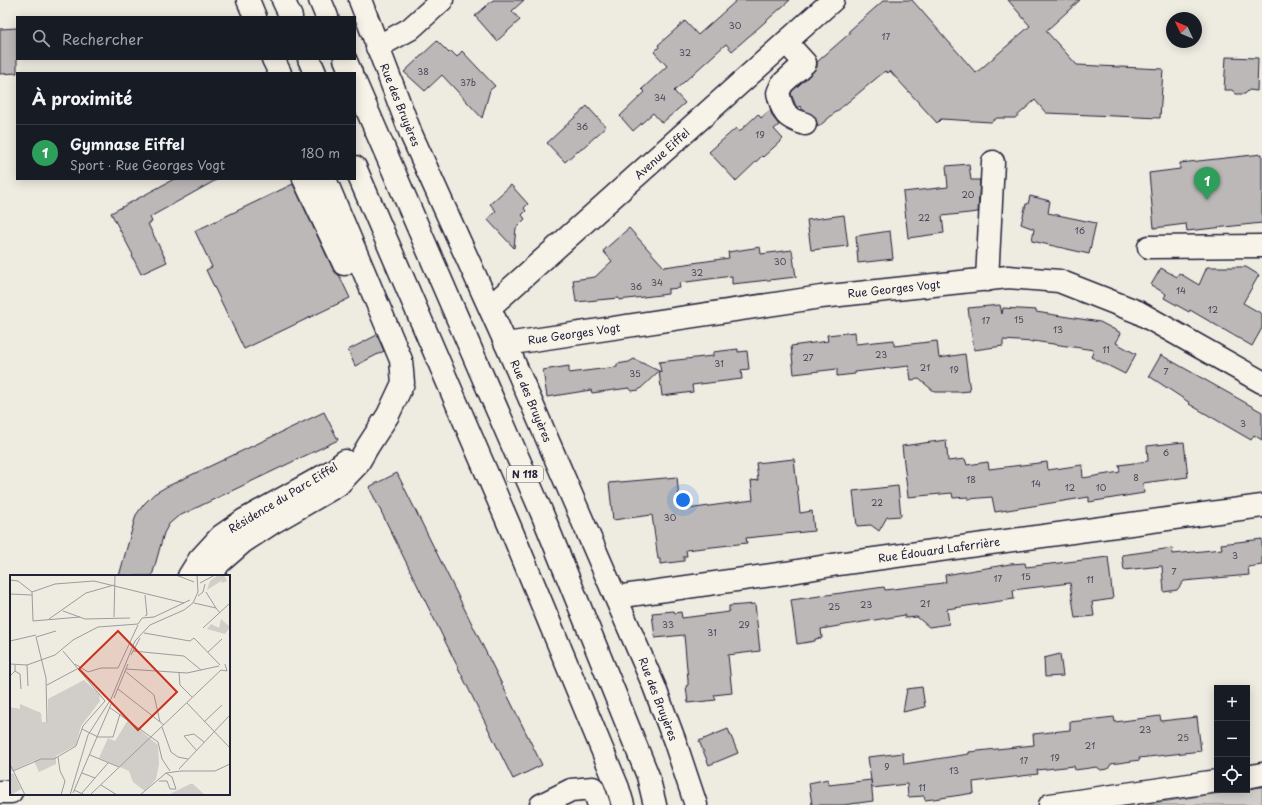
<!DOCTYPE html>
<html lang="fr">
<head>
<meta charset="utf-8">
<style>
  body { margin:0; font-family:"Playpen Sans",sans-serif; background:#20242c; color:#f1f3f6 }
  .controls { position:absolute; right:12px; bottom:12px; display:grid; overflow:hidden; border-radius:0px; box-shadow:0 2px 10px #0003 }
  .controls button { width:36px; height:36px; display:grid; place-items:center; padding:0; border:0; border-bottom:1px solid #363941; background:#171b24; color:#f1f3f6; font:20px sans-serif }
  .compass { position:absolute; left:1166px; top:12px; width:36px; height:36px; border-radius:50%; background:#171b24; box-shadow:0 2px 10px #0003; rotate:314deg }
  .you { position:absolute; left:683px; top:500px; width:14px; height:14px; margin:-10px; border:3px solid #fff; border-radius:50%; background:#1a73e8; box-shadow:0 0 0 6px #1a73e833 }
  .badge { display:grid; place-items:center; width:26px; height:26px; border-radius:50%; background:#c8321e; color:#fff; font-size:13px; font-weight:700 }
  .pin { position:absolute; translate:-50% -33px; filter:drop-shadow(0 1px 2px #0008) }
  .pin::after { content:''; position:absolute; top:21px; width:14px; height:12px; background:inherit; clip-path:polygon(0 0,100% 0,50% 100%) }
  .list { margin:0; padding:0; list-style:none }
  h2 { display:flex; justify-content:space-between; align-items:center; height:52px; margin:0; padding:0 16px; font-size:17px }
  h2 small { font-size:13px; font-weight:400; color:#9ea1a6 }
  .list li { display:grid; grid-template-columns:26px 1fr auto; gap:12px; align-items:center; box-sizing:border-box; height:56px; padding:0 16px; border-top:1px solid #363941 }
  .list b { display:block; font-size:15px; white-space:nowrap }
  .list p { margin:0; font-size:13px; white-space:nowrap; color:#9ea1a6 }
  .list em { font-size:13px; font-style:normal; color:#9ea1a6 }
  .icon { flex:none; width:22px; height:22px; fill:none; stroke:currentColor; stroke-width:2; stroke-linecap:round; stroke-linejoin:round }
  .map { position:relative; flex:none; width:1262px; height:805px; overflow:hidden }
  .search { position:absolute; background:#171b24; box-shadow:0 2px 10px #0003; left:16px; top:16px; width:340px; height:44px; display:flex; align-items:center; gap:10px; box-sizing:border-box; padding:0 14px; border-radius:0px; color:#9ea1a6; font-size:15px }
  .panel { position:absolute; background:#171b24; box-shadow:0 2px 10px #0003; left:16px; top:72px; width:340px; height:108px; border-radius:0px }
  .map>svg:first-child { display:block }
  .green { fill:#d1cdc9; stroke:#7a7882 }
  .building { fill:#bbb8b7; stroke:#22223b }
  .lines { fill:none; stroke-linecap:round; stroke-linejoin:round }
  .minor-casing { stroke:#22223b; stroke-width:25 }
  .highway-casing { stroke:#22223b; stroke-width:25 }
  .minor { stroke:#f7f3e8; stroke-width:22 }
  .highway { stroke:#f7f3e8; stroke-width:22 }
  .labels { text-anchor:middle; stroke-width:4; stroke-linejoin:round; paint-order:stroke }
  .number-label { font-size:9px; fill:#48485a }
  .shield { fill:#f7f3e8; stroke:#62616f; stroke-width:1 }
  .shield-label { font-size:10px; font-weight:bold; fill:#22223b }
  .street-label { font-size:11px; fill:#22223b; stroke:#f7f3e8 }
  .inset-road { fill:none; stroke:#9c9b9f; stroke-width:1 }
  .view { fill:#c8321e; fill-opacity:0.15; stroke:#c8321e; stroke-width:2 }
  .inset-edge { fill:none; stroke:#22223b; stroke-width:2 }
</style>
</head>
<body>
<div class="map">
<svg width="1262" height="805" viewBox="0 0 1262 805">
  <rect width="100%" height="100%" fill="#eeebe1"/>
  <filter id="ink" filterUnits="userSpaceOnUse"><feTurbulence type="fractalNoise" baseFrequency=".025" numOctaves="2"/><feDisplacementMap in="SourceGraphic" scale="8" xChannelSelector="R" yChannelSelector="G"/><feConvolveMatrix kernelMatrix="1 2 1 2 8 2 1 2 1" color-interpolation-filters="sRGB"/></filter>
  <g filter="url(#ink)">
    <!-- green -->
    <path class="green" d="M1262,787V805H1143L1240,790H1247V789Z"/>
    <!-- building -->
    <g class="building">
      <path d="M493,0H524L512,11L520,20L497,41L475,16Z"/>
      <path d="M737,0H790L732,51L726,44L674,91L685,103L662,123L653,113L633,131L620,116L645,92L642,89L667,66L654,52L659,47L658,45L685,21L698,35Z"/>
      <path d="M884,0H912L976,73L1030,26L1008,0H1080L1046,31L1077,65L1163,69L1160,118L1046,113L1035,100L1015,118H997L991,122L941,119L937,123L890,71L888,73L885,71L818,127L814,116L803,110L800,106L798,108L796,106L791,94L792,91L813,72L817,67V62L850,33L849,31Z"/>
      <path d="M17,28V73L0,74V29Z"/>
      <path d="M437,41L449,53L451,51L457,57L462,51L495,86L490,90L482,118L442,75L425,91L404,72Z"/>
      <path d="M1226,57L1258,58L1257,91L1249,90L1245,94H1236L1232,90H1224Z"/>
      <path d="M587,106L606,127L578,152L577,151L565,162L547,143Z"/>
      <path d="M770,110L773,117L779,125L774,129L783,139L763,157L762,156L736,181L709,152L736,128L739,132L758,114L761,118Z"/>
      <path d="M1262,154V223L1187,231L1186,224L1154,228L1149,173L1180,169V163Z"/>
      <path d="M969,164L971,180H980L978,212L942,216L944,233L908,238L903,192L948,187L946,166Z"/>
      <path d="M174,179H218L150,217L152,222L148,224L167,262L141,274L132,256L133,255L111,213Z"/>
      <path d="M293,184L333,269L339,275L350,298L244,349L206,270L212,267L195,231Z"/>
      <path d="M511,185L528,204L524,208L526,211L522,215L525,219L516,228L514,248L487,219L496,211L490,204Z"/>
      <path d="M1030,196L1050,201L1048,213L1096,223L1089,254L1032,241L1034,229L1021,224L1026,204H1028Z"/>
      <path d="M844,215L848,246L811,250L807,220Z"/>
      <path d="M629,228L664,267L729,258L728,252L760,247L761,254L792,250L796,277L732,284V276L679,283L680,288L668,289V294L619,300V298L576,302L573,280L595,277L612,261L603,251Z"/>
      <path d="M890,231L893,259L858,263L856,236Z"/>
      <path d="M1207,267H1246L1259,275L1243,303L1262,314V328L1252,346L1190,310L1189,312L1164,298L1166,294L1151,285L1161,268L1177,277L1179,273L1199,285Z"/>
      <path d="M1000,305L1002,314L1003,308L1036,310V312L1100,322L1121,333L1116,343L1136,354L1125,374L1091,357L1094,350L1033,341V342L1003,340V346L974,350L968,308Z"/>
      <path d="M855,332L856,344L894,340V346L937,341L939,358L965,354L970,391L959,392H935L919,379L911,380L909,366L855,372V374L837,376V369L794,374L791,346L828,341L827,335Z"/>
      <path d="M377,335L384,351L355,366L348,350Z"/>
      <path d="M738,349V352L747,351L749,369L741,370L742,379L692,385L693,392L662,396L659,371L639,390L632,391L629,388L592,393L591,390L547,397L543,370L569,366V373L617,367V364L629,362L634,359L661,372L659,362L713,356V352Z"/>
      <path d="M1161,355L1262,412V440L1254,435L1251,440L1189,404L1190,403L1149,376Z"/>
      <path d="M324,412L338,440L177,517L169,524L164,533L152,576H119L136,515L144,504L154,494L166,487Z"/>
      <path d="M946,440L948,461L965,459L967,465L988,462L989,469L1047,462L1048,470L1082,465L1083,478L1120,472L1119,465L1148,461L1147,446L1184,442L1188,477L1143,483L1144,493L1089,502V497L995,512L992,497L968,499V497L953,498L952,493L908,497L902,446Z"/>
      <path d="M794,459L800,513L812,511L814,531L746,538L747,543L686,550L687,556H684V561L660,564V559H658L652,515L613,520L609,483L677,477L680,510L753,500L751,481L758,480L756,463Z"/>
      <path d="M397,473L542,765L513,779L369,487Z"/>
      <path d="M898,486L901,516L887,517L879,531L871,525L857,526L853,491Z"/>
      <path d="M1262,539V565L1248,567L1249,575L1184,581L1177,590L1164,592L1162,566L1124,570L1122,555L1172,548L1173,554L1222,549L1221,544Z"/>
      <path d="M1108,557L1113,599L1092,602L1094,616L1075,618L1070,583L1013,590L1014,599L947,609L949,624L929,627L917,617L905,618V615L821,629L822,638L815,639V641L797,644L791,600L884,587L885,590L943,583V582H946L945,575L1010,564L1025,563L1026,567Z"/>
      <path d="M755,604L760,651L728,655L732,693L714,695L716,700L688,703L686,686L688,685V680L684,635L655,638L652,613L674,611L675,613L681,612L682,618L729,612V606Z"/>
      <path d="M1060,654L1063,676L1045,677L1044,658Z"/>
      <path d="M922,687L925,707L903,712L907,689Z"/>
      <path d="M1160,716L1161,721L1197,717L1201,751L1139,758L1140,760L1111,764L1108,769L1101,770L1097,767L1075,770L1074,766L1037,770L1038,774L973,782L974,793L941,798L925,800L924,796L908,797L907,784L872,788L868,757L903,753L904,764L969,754V752L1034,745L1033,734L1070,730V722L1114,717L1115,722Z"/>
      <path d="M728,729L738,753L709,765L699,741Z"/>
      <path d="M828,779L829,785L871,780L873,801L843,805H812L809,783Z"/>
    </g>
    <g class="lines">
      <defs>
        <g id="minor">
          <path d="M248,0L255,17"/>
          <path d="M360,0L411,134L506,344L654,686L675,742L696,805"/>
          <path d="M786,42L805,63L782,84L778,93C784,114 784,117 805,124"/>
          <path d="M377,47L410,29L442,0"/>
          <path d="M273,59L280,73"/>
          <path d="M304,179L344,264"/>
          <path d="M1149,247L1262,246"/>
          <path d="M987,280L993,162"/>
          <path d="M490,307L833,0"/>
          <path d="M506,344L821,297L1008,277L1059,281L1138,312L1262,382"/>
          <path d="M189,576L199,560L221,536L244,520L334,470L345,461"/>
          <path d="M211,576L219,563L243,542L272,523L338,485L357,465L368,446L388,415L403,383L401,360L325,179"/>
          <path d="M616,597L786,573L838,564L1262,506"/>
          <path d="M1247,777L1262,774"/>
          <path d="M0,792H11"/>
          <path d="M541,805L571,790L593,788L599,805"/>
          <path d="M1050,805L1217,781"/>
        </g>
        <g id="highway">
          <path d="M283,0L291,17"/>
          <path d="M320,0L327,17"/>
          <path d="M309,59L315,73"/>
          <path d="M345,59L351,73"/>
          <path d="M355,82L541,511L648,776L655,805"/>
          <path d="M355,167L510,527L618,788L623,805"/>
        </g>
      </defs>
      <!-- minor casing -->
      <use href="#minor" class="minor-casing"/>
      <!-- highway casing -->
      <use href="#highway" class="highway-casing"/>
      <!-- minor -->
      <use href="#minor" class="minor"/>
      <!-- highway -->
      <use href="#highway" class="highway"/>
    </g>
  </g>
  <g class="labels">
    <!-- number labels -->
    <g class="number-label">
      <text x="735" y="29">30</text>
      <text x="886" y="40">17</text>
      <text x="685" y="56">32</text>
      <text x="423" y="75">38</text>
      <text x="468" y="86">37b</text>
      <text x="660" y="101">34</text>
      <text x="582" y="130">36</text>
      <text x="760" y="138">19</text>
      <text x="968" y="198">20</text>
      <text x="924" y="221">22</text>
      <text x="1080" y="234">16</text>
      <text x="780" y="265">30</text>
      <text x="697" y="276">32</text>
      <text x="657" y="286">34</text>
      <text x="636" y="290">36</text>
      <text x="1181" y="294">14</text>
      <text x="1213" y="313">12</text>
      <text x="1019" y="323">15</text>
      <text x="986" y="324">17</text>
      <text x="1058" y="333">13</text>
      <text x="1106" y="353">11</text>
      <text x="881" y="358">23</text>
      <text x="808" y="361">27</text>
      <text x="719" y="367">31</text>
      <text x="925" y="371">21</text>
      <text x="954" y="373">19</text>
      <text x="1166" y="375">7</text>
      <text x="635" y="377">35</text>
      <text x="1243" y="427">3</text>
      <text x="1166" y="456">6</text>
      <text x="1136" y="481">8</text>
      <text x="971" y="483">18</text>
      <text x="1036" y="487">14</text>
      <text x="1070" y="491">12</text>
      <text x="1101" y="491">10</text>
      <text x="877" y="506">22</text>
      <text x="670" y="521">30</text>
      <text x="1235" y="559">3</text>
      <text x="1174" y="575">7</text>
      <text x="1026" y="580">15</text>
      <text x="998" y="582">17</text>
      <text x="1090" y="583">11</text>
      <text x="925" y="607">21</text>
      <text x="866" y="608">23</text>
      <text x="834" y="610">25</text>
      <text x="668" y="628">33</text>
      <text x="744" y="628">29</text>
      <text x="712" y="636">31</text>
      <text x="1145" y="733">23</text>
      <text x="1183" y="741">25</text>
      <text x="1090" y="749">21</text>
      <text x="1055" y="761">19</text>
      <text x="1024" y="764">17</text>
      <text x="887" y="770">9</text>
      <text x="954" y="774">13</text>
      <text x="922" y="791">11</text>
    </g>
    <!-- shield labels -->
    <rect class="shield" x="507" y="466" width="36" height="16" rx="3"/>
    <g class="shield-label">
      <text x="525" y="478">N 118</text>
    </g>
    <!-- street labels -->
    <g class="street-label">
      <text transform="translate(400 105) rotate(68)" y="4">Rue des Bruyères</text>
      <text transform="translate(662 154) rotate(-42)" y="4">Avenue Eiffel</text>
      <text transform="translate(894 289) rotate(-6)" y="4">Rue Georges Vogt</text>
      <text transform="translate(574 334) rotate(-8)" y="4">Rue Georges Vogt</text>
      <text transform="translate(531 401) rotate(67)" y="4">Rue des Bruyères</text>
      <text transform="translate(283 498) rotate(-31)" y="4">Résidence du Parc Eiffel</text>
      <text transform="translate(939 550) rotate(-8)" y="4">Rue Édouard Laferrière</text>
      <text transform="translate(658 699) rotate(69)" y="4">Rue des Bruyères</text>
    </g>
  </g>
  <!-- overview -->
  <g transform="translate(10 575)">
    <rect width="220" height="220" fill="#eeebe1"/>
    <path d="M208,0H214L217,6L212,8L211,6L197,15L200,6ZM211,44L220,52L215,59L197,54L201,49L209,53ZM74,105L89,119L90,126L71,151L66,170L46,181V189L29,197L24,186L0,197V132L10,134V129L31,138L32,147H38V124ZM118,145L148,170L149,189L146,204L135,216L123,207L119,196L89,183L98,163L105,166ZM0,198L4,199L11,214L1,220ZM183,209L195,220H158L180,209Z" fill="#d1cdc9"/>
    <path class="inset-road" d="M166,0L184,7M0,5L8,6L22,17M190,8L205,0M22,17L45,9L84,6L174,28M22,17L23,46L70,42M196,17L206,33M0,19L22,20M188,21L193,17L195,9M184,28L206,33L210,38M53,36L75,44L120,43M135,41L137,40L135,20M104,42L105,0M39,44L76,18L104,10M128,49L132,43L144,42L180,25M193,53L220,28M134,58L180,66L184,63L210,90M0,66L26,60M123,76L174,81L191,95M198,77L212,64M121,80L130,63M0,89L17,90L45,80L63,65L88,52L128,49M65,89L78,97L91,93H108L128,50M17,90L18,111M116,94L177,98L209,91M211,95L217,96L215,89M5,96L10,99L11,114M115,96L144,120L150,147M169,98L170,110L182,122M0,101L5,96V90M37,110L67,94M108,114L154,150M104,123L118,89M177,128L220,173M99,132L148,167L152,184L160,196M37,147L36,103L26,62L46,56M194,147L212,130M152,152L161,177L168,182L178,184M72,154L88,162H103L110,139M187,176L174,161L184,159L194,167M80,180L109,192M48,182L50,196L55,206L51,220M0,189L15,220M169,194L220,140M3,196L31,184H44L66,171L73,151L95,126L53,76M72,198L85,203M149,206H157L160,214H166L162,202L156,198M91,210L107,220M64,215L75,220M63,218L102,127M72,218L98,188M60,220L78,160L101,124L125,66L140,50L174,35L183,28L188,17L187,0M80,220L211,95M130,220L156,198L171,196H205L220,189"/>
    <path class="view" d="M108,56L167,117L128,155L69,94Z"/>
    <rect width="220" height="220" class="inset-edge"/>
  </g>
</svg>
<div class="controls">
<button>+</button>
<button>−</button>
<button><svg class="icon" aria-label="locate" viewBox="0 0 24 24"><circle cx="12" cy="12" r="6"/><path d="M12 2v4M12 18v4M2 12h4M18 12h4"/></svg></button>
</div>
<svg class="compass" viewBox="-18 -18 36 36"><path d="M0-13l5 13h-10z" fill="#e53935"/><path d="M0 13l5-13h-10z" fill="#9ea1a6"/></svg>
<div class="you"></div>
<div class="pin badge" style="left:1207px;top:200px;background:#2e9e5b">1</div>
<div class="search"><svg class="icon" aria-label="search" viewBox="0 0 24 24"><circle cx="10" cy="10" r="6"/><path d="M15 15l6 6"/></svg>Rechercher</div>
<section class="panel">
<h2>À proximité<small></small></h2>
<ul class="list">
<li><span class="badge" style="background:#2e9e5b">1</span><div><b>Gymnase Eiffel</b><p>Sport · Rue Georges Vogt</p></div><em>180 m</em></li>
</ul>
</section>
</div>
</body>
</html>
